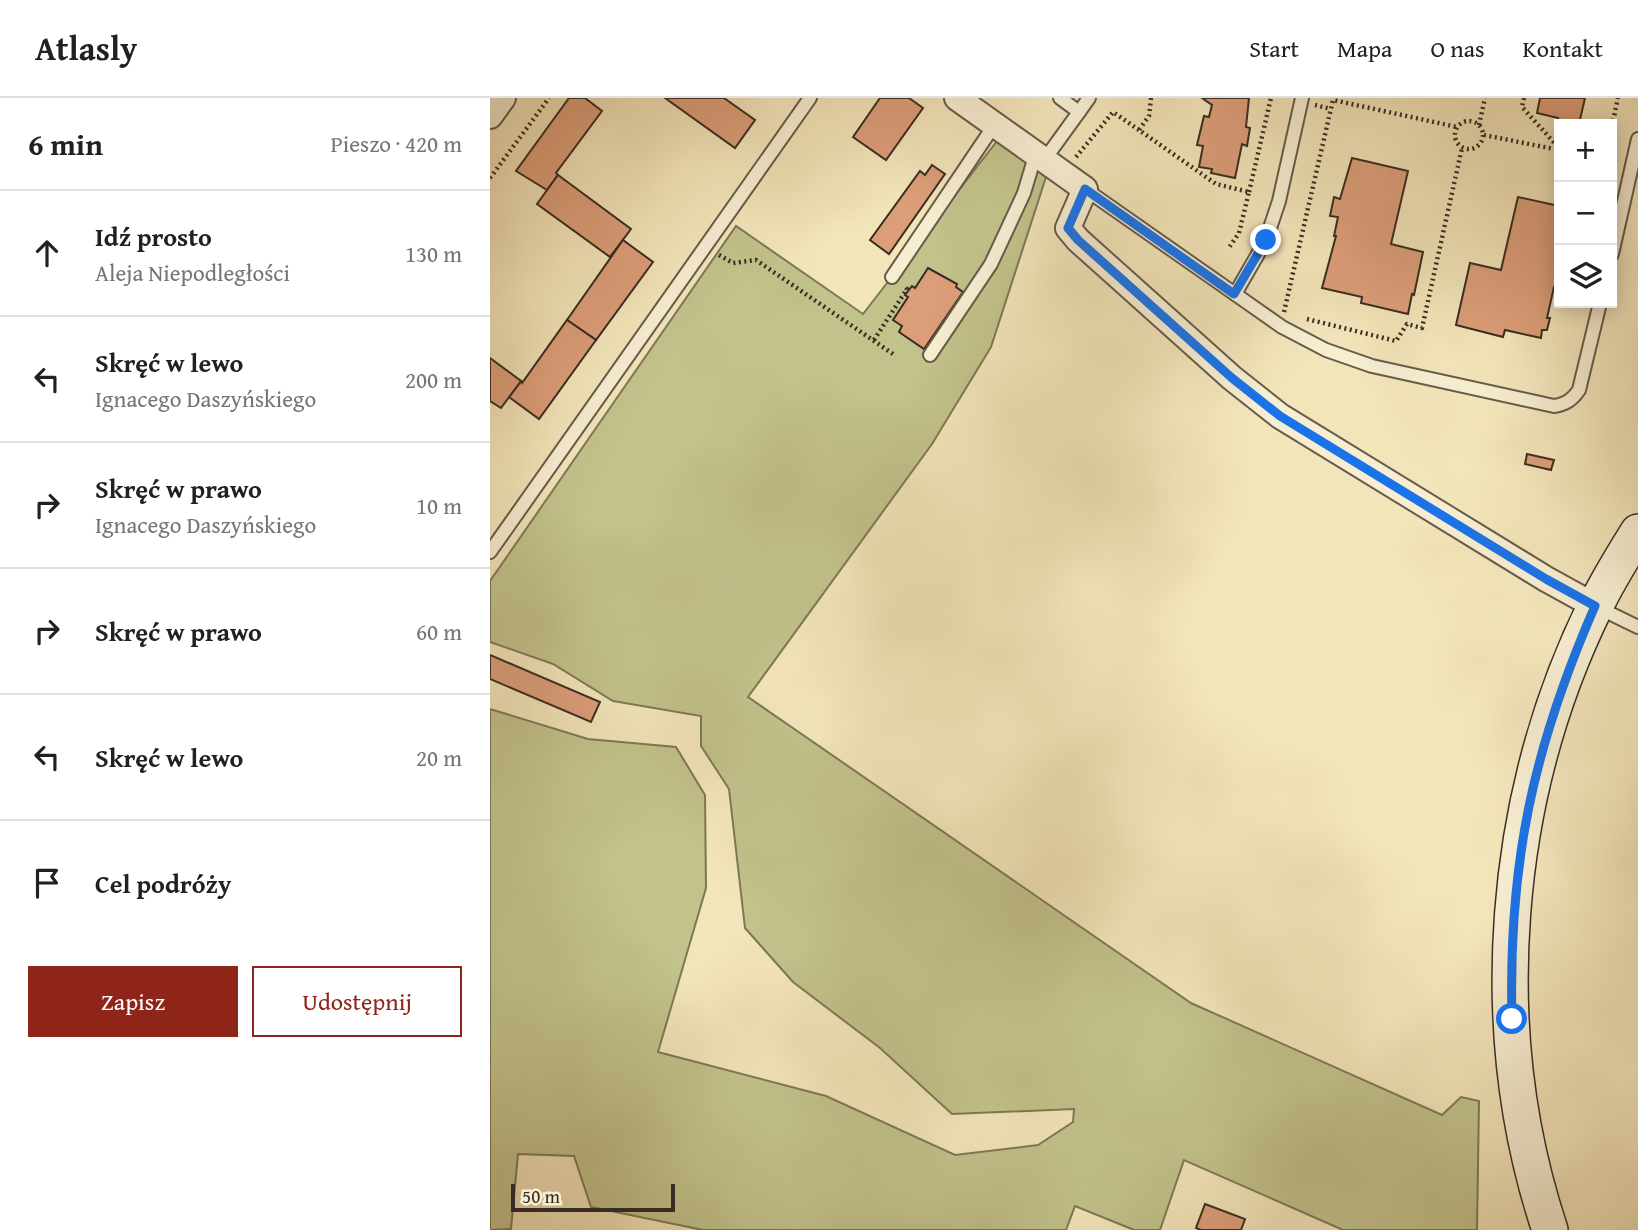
<!DOCTYPE html>
<html lang="pl">
<head>
<meta charset="utf-8">
<style>
  body { margin:0; font-family:"Gentium Book Plus",serif; background:#f6f6f6; color:#202124 }
  .controls { position:absolute; right:21px; top:21px; display:grid; overflow:hidden; border-radius:0px; box-shadow:0 4px 18px #0003 }
  .controls button { width:63px; height:63px; display:grid; place-items:center; padding:0; border:0; border-bottom:2px solid #e0e0e0; background:#fff; color:#202124; font:35px sans-serif }
  .scale { position:absolute; left:21px; bottom:18px; width:164px; box-sizing:border-box; padding-left:7px; border:4px solid #382d23; border-top:0; font-size:19px; line-height:24px; white-space:nowrap; color:#382d23; -webkit-text-stroke:5px #f7eed2; paint-order:stroke }
  .stop { position:absolute; width:21px; height:21px; margin:-16px; border:5px solid #1a73e8; border-radius:50%; background:#fff }
  .stop.end { background:#1a73e8; border-color:#fff; box-shadow:0 2px 7px #0008 }
  .list { margin:0; padding:0; list-style:none }
  h2 { display:flex; justify-content:space-between; align-items:center; height:91px; margin:0; padding:0 28px; font-size:30px }
  h2 small { font-size:23px; font-weight:400; color:#757577 }
  .list li { display:grid; grid-template-columns:46px 1fr auto; gap:21px; align-items:center; box-sizing:border-box; height:126px; padding:0 28px; border-top:2px solid #e0e0e0 }
  .list b { display:block; font-size:26px; white-space:nowrap }
  .list p { margin:0; font-size:23px; white-space:nowrap; color:#757577 }
  .list em { font-size:23px; font-style:normal; color:#757577 }
  .actions { display:flex; gap:14px; padding:21px 28px }
  .actions a { flex:1; padding:16px 0; border:2px solid #8f2418; border-radius:0px; text-align:center; font-size:24px; color:#8f2418 }
  .actions .main { background:#8f2418; color:#fff }
  .icon { flex:none; width:38px; height:38px; fill:none; stroke:currentColor; stroke-width:2; stroke-linecap:round; stroke-linejoin:round }
  .map { position:relative; flex:none; width:1148px; height:1132px; overflow:hidden }
  header { display:flex; align-items:center; gap:42px; box-sizing:border-box; height:98px; padding:0 35px; background:#fff; border-bottom:2px solid #e0e0e0 }
  header strong { font-size:33px }
  nav { display:flex; gap:38px; margin-inline-start:auto; font-size:24px }
  main { display:flex }
  aside { flex:1; background:#fff }
  .map>svg:first-child { display:block }
  .green { fill:#c2c28b; stroke:#7d7857; stroke-width:2 }
  .building { fill:#dc9e79; stroke:#382d23; stroke-width:2 }
  .lines { fill:none; stroke-linecap:round; stroke-linejoin:round }
  .lane-casing { stroke:#675b49; stroke-width:16 }
  .street-casing { stroke:#675b49; stroke-width:28 }
  .secondary-casing { stroke:#382d23; stroke-width:38 }
  .path { stroke:#382d23; stroke-width:4.5; stroke-dasharray:2 3.5; stroke-linecap:butt }
  .lane { stroke:#f7eed2; stroke-width:12 }
  .street { stroke:#f7eed2; stroke-width:24 }
  .secondary { stroke:#f7eed2; stroke-width:35 }
  .route { stroke:#1a73e8; stroke-width:9 }
</style>
</head>
<body>
<header>
<strong>Atlasly</strong>
<nav><a>Start</a><a>Mapa</a><a>O nas</a><a>Kontakt</a></nav>
</header>
<main>
<aside>
<h2>6 min<small>Pieszo · 420 m</small></h2>
<ul class="list">
<li><svg class="icon" aria-label="ahead" viewBox="0 0 24 24"><path d="M12 20V5M6 11l6-6 6 6"/></svg><div><b>Idź prosto</b><p>Aleja Niepodległości</p></div><em>130 m</em></li>
<li><svg class="icon" aria-label="left" viewBox="0 0 24 24"><path d="M17 20v-9H6M10 6l-5 5 5 5"/></svg><div><b>Skręć w lewo</b><p>Ignacego Daszyńskiego</p></div><em>200 m</em></li>
<li><svg class="icon" aria-label="right" viewBox="0 0 24 24"><path d="M7 20v-9h11M14 6l5 5-5 5"/></svg><div><b>Skręć w prawo</b><p>Ignacego Daszyńskiego</p></div><em>10 m</em></li>
<li><svg class="icon" aria-label="right" viewBox="0 0 24 24"><path d="M7 20v-9h11M14 6l5 5-5 5"/></svg><div><b>Skręć w prawo</b></div><em>60 m</em></li>
<li><svg class="icon" aria-label="left" viewBox="0 0 24 24"><path d="M17 20v-9H6M10 6l-5 5 5 5"/></svg><div><b>Skręć w lewo</b></div><em>20 m</em></li>
<li><svg class="icon" aria-label="arrive" viewBox="0 0 24 24"><path d="M6 21V4h12l-3 4 3 4H6"/></svg><div><b>Cel podróży</b></div></li>
</ul>
<div class="actions"><a class="main">Zapisz</a><a>Udostępnij</a></div>
</aside>
<div class="map">
<svg width="1148" height="1132" viewBox="0 0 1148 1132">
  <rect width="100%" height="100%" fill="#f3e5ba"/>
  <filter id="stains"><feTurbulence type="fractalNoise" baseFrequency=".00286" numOctaves="4"/><feColorMatrix values="0 0 0 0 .2 0 0 0 0 .09 0 0 0 0 .02 0 0 0 .5 -.17"/></filter>
  <radialGradient id="worn" r=".72"><stop offset=".6" stop-color="#630" stop-opacity="0"/><stop offset="1" stop-color="#630" stop-opacity=".3"/></radialGradient>
  <!-- green -->
  <path class="green" d="M507,43L557,76L501,249L442,346L258,599L701,905L952,1017L971,999L989,1003L987,1132H853L694,1062L670,1132H644L585,1108L576,1132H213L101,1109L84,1058L28,1056L21,1131L0,1132V611L98,641L186,649L215,697L216,790L168,954L336,998L465,1057L548,1047L583,1024L584,1011L462,1016L390,950L303,884L255,830L239,691L211,648V618L123,603L63,566L0,544V483L246,128L373,216Z"/>
  <!-- building -->
  <g class="building">
    <path d="M79,0H95L112,13L66,75L68,77L57,92L26,73Z"/>
    <path d="M175,0H234L265,22L245,50Z"/>
    <path d="M390,0H419L433,10L396,62L363,39Z"/>
    <path d="M712,0H759L756,29L760,30L757,48L752,46L745,80L721,75L722,71L709,69L713,48L707,47L714,18L719,19L722,7Z"/>
    <path d="M1050,0H1095L1089,26L1067,23L1068,20L1047,15Z"/>
    <path d="M862,60L918,73L901,146L933,154L924,197L922,196L918,216L871,205L872,199L832,190L846,138H844L848,119L840,118L844,99L850,101Z"/>
    <path d="M442,67L455,76L399,156L380,142L430,73L435,77Z"/>
    <path d="M68,77L141,131L120,159L47,106Z"/>
    <path d="M1028,99L1069,108V179L1067,189H1064L1057,220H1060L1057,232H1052L1051,240L1015,232L1013,239L966,227L980,165L1011,172Z"/>
    <path d="M133,142L163,164L106,242L77,222Z"/>
    <path d="M438,170L467,186L466,189L473,194L434,251L409,234L412,228L403,222L418,199L415,197L422,188L425,190Z"/>
    <path d="M77,222L106,242L49,321L19,299L31,283L32,285Z"/>
    <path d="M0,260L31,283L11,310L0,303Z"/>
    <path d="M1037,356L1064,362L1061,372L1035,366Z"/>
    <path d="M0,557L110,604L101,624L0,581Z"/>
    <path d="M715,1106L755,1121L751,1132H711L706,1130Z"/>
  </g>
  <g class="lines">
    <defs>
      <g id="lane">
        <path d="M589,14L599,0"/>
        <path d="M555,61L589,14L570,0"/>
        <path d="M595,91L745,196L776,142L789,103L812,0"/>
        <path d="M1122,156L1148,41"/>
        <path d="M402,179L505,26"/>
        <path d="M745,196L792,229L836,252L882,268L1064,308C1076,306 1082,302 1089,292L1110,205"/>
        <path d="M440,257L501,166L534,95L546,55"/>
        <path d="M0,454L320,0"/>
        <path d="M1109,510L1148,529"/>
      </g>
      <g id="street">
        <path d="M467,0L595,91L578,130L588,142L742,280L790,318L1056,481L1105,508"/>
        <path d="M0,18L13,0"/>
      </g>
      <path id="secondary" d="M1060,1132C993,931 1012,697 1106,507C1118,482 1133,458 1148,434"/>
    </defs>
    <!-- lane casing -->
    <use href="#lane" class="lane-casing"/>
    <!-- street casing -->
    <use href="#street" class="street-casing"/>
    <!-- secondary casing -->
    <use href="#secondary" class="secondary-casing"/>
    <!-- path -->
    <g class="path">
      <path d="M661,0L659,18L649,32L726,86L759,94L749,135L738,151"/>
      <path d="M1034,0L1032,9L1069,50"/>
      <path d="M825,7L841,11"/>
      <circle cx="979" cy="37" r="14"/>
      <path d="M989,27L995,0"/>
      <path d="M1122,28L1128,0"/>
      <path d="M994,37L1069,52"/>
      <path d="M586,59L623,14L649,32"/>
      <path d="M0,80L59,0"/>
      <path d="M759,94L781,0"/>
      <path d="M229,157L243,165L266,162L403,256"/>
      <path d="M794,214L843,2L967,29"/>
      <path d="M817,221L906,243L917,226L932,230L972,50"/>
      <path d="M384,242L417,191L414,188"/>
    </g>
    <!-- lane -->
    <use href="#lane" class="lane"/>
    <!-- street -->
    <use href="#street" class="street"/>
    <!-- secondary -->
    <use href="#secondary" class="secondary"/>
  </g>
  <g class="lines">
    <!-- route -->
    <path class="route" d="M776,142L744,196L595,91L578,130L588,142L742,280L790,318L1056,481L1105,508C1043,650 1018,766 1022,921"/>
  </g>
  <rect width="100%" height="100%" filter="url(#stains)"/>
  <rect width="100%" height="100%" fill="url(#worn)"/>
</svg>
<div class="controls">
<button>+</button>
<button>−</button>
<button><svg class="icon" aria-label="layers" viewBox="0 0 24 24"><path d="M12 4l9 5-9 5-9-5zM3 14l9 5 9-5"/></svg></button>
</div>
<div class="scale">50 m</div>
<div class="stop" style="left:1022px;top:921px"></div>
<div class="stop end" style="left:776px;top:142px"></div>
</div>
</main>
</body>
</html>
